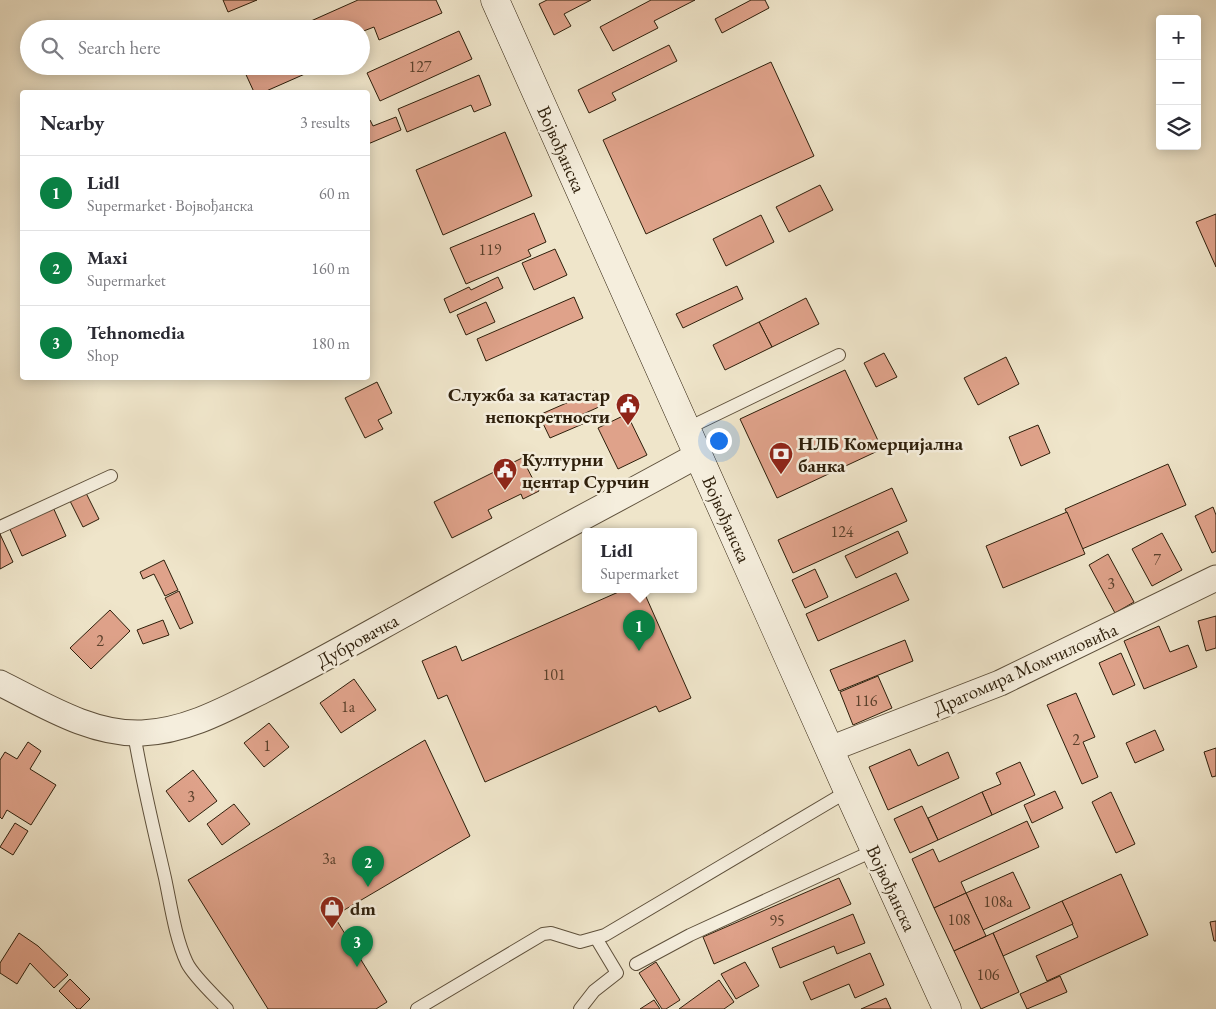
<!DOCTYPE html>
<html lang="en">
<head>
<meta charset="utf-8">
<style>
  body { margin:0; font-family:"EB Garamond",serif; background:#f7f7f7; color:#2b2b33 }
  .controls { position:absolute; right:15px; top:15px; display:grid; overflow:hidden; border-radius:5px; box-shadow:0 2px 12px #0003 }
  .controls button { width:45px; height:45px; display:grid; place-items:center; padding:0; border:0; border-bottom:1px solid #e1e1e2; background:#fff; color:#2b2b33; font:25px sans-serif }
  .you { position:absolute; left:718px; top:440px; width:18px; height:18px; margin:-12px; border:4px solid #fff; border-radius:50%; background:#1a73e8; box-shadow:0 0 0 8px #1a73e833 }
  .badge { display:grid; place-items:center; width:32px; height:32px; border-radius:50%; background:#0b8043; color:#fff; font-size:16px; font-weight:700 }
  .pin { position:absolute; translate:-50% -41px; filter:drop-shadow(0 1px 2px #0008) }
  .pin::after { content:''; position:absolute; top:26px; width:18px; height:15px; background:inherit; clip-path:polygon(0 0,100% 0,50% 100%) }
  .popup { position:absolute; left:582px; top:528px; width:115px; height:65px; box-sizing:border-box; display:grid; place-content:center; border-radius:5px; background:#fff; filter:drop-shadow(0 1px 4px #0005); font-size:16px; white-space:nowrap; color:#7c7c81 }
  .popup b { font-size:19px; color:#2b2b33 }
  .popup::after { content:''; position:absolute; left:50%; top:100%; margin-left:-10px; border:10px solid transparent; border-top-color:#fff }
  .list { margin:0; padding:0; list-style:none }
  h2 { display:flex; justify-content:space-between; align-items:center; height:65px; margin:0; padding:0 20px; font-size:21px }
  h2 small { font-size:16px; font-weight:400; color:#7c7c81 }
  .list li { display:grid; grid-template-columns:32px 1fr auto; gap:15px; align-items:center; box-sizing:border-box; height:75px; padding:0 20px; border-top:1px solid #e1e1e2 }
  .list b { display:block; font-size:19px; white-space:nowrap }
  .list p { margin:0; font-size:16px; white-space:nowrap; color:#7c7c81 }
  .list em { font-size:16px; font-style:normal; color:#7c7c81 }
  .icon { flex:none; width:28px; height:28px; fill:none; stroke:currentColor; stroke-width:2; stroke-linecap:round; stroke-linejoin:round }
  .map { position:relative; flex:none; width:1216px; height:1009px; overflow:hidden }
  .search { position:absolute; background:#fff; box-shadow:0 2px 12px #0003; left:20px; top:20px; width:350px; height:55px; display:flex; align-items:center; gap:12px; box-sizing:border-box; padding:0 18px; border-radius:28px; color:#7c7c81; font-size:19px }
  .panel { position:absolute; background:#fff; box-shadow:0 2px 12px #0003; left:20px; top:90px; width:350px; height:290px; border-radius:5px }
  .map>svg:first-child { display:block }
  .building { fill:#dfa28a; stroke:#2e1f0b }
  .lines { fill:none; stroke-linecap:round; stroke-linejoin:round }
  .service-casing { stroke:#5e503b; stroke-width:14 }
  .minor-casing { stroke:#5e503b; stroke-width:27 }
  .secondary-casing { stroke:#2e1f0b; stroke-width:29 }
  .service { stroke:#f5eedd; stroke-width:12 }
  .minor { stroke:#f5eedd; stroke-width:25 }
  .secondary { stroke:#f5eedd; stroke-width:28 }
  .labels { text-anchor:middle; stroke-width:5; stroke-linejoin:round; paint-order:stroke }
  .number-label { font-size:16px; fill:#5a402b }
  .street-label { font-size:19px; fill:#2e1f0b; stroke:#f5eedd }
  .poi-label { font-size:19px; font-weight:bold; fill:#2e1f0b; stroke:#f5eedd; text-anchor:start }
</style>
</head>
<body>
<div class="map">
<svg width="1216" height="1009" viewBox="0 0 1216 1009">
  <rect width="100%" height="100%" fill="#efe5ca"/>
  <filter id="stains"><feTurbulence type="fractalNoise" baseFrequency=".004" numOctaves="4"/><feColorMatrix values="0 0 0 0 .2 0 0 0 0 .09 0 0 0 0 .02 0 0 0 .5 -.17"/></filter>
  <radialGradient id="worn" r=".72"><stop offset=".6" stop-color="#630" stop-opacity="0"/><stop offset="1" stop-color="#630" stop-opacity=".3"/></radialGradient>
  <!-- building -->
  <g class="building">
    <path d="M223,0H257L228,12Z"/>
    <path d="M358,0H436L442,13L379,40L374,27L361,32V29H293Z"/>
    <path d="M547,0H591L564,14L571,26L554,35L539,4Z"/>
    <path d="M651,0H695L654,21L658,28L613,51L600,27Z"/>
    <path d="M751,0H765L769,8L722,33L715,19Z"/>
    <path d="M459,31L472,59L380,101L367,73Z"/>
    <path d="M669,45L677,61L612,93L616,100L589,113L578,90Z"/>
    <path d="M771,62L814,156L646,234L603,140Z"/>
    <path d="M242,66H323L264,92H254Z"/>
    <path d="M479,75L491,105L474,112L471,105L407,132L398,109Z"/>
    <path d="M396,117L401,130L368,144V121L370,120L373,126Z"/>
    <path d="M505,132L532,196L443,235L416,170Z"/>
    <path d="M820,185L833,210L789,232L776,207Z"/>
    <path d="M534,213L546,242L528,250L531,256L466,284L450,248Z"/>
    <path d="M1216,214V267L1196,222Z"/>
    <path d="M761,215L774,242L726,266L713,239Z"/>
    <path d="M555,249L567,275L534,290L522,263Z"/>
    <path d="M498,277L503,288L450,313L444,299L469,287L471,290Z"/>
    <path d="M737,286L743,299L683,328L676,314Z"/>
    <path d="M574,297L583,318L486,361L477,339Z"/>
    <path d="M806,298L819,324L772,347L759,322Z"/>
    <path d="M486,302L495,322L466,335L457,315Z"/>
    <path d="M759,322L772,347L725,370L713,345Z"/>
    <path d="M884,353L897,377L876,387L864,363Z"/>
    <path d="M1006,357L1019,384L978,405L964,378Z"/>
    <path d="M845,370L882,449L777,498L740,419Z"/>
    <path d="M377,382L392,413L378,420L383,429L365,438L345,398Z"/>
    <path d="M594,391L601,406L581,415L585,423L550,438L539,415Z"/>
    <path d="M627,414L647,455L618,469L598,428Z"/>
    <path d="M1038,425L1050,453L1021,466L1009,437Z"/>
    <path d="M522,458L539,491L523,499L521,494L488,510L492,518L452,538L434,502Z"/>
    <path d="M1168,464L1186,505L1082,549L1065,509Z"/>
    <path d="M892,488L907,521L793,573L778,540Z"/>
    <path d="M86,493L99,519L83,527L70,501Z"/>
    <path d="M52,505L66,536L22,556L8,525Z"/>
    <path d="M1213,507L1216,515V551L1212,553L1195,516Z"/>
    <path d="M1067,512L1085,554L1003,588L986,546Z"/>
    <path d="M898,531L908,553L856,578L845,556Z"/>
    <path d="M1162,533L1182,570L1152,586L1132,549Z"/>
    <path d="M0,534L13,562L0,569Z"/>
    <path d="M1108,554L1134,602L1115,613L1089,565Z"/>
    <path d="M164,560L178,590L165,596L154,574L143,579L140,572Z"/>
    <path d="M815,569L828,597L805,608L792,580Z"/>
    <path d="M896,573L909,600L818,641L806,614Z"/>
    <path d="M623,590H643L691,698L659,712L656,706L485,782L447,695L438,699L422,661L456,646L462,661Z"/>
    <path d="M179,591L193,623L180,629L165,598Z"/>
    <path d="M110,610L130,631L91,669L70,648Z"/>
    <path d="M1216,616V648L1206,651L1198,621Z"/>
    <path d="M163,620L169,635L143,644L137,630Z"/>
    <path d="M1159,626L1170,652L1188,645L1197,667L1144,689L1124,641Z"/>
    <path d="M905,640L913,661L839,691L830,670Z"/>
    <path d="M1121,653L1135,685L1113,695L1099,663Z"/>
    <path d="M878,676L892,708L853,725L840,692Z"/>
    <path d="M354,679L376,710L341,733L320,703Z"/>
    <path d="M1076,693L1095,737L1083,742L1098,777L1082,784L1047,705Z"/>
    <path d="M269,723L289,747L264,767L244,743Z"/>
    <path d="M1155,730L1164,750L1135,763L1126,743Z"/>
    <path d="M425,740L470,836L334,916L387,1002L376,1009H268L188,880Z"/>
    <path d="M28,742L41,751L30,769L56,785L31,825L7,810L2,819L0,817V760L5,752L17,759Z"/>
    <path d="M1216,748V776L1212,777L1204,752Z"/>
    <path d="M910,749L918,766L948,752L959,778L888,810L869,767Z"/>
    <path d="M1020,762L1035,795L992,815L982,792L1001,784L996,773Z"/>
    <path d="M193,770L217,801L189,822L166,791Z"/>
    <path d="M1055,791L1063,808L1032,823L1024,805Z"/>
    <path d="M982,792L992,815L938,840L928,818Z"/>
    <path d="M1111,792L1135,844L1116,853L1092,802Z"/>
    <path d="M234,804L250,824L222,845L207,824Z"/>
    <path d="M922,806L938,840L910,853L894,819Z"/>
    <path d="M1027,821L1039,847L961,882L966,893L934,908L912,859L933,849L939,862Z"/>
    <path d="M15,823L28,831L13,855L0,847Z"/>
    <path d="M1013,872L1030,908L983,930L966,893Z"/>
    <path d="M1121,874L1148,935L1047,981L1036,956L1078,937L1062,901Z"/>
    <path d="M839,878L851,904L714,964L703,937Z"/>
    <path d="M966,893L986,936L954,951L934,908Z"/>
    <path d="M1062,901L1073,924L1003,956L993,933Z"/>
    <path d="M853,914L865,943L837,954L834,946L780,968L772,948Z"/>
    <path d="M1216,921V941H1214L1210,922Z"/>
    <path d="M19,933L38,946L68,975L54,988L30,963L17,984L0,973V963Z"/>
    <path d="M993,933L1019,992L981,1009L954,951Z"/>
    <path d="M870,953L884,985L855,998L849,984L811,1000L803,982Z"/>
    <path d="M656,962L680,1000L666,1009H662L639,973Z"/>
    <path d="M745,962L759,986L736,999L721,974Z"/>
    <path d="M1060,976L1067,992L1027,1009L1020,994Z"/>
    <path d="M70,979L90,999L80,1009H77L59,991Z"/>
    <path d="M719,980L734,1002L724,1009H679Z"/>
    <path d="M886,998L891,1009H861Z"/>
    <path d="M654,1000L660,1009H640Z"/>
  </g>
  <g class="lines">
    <defs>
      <g id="service">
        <path d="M686,429L839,355"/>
        <path d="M0,527L111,476"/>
        <path d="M134,733C142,782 154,830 165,878C171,906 175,937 187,963C194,977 216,997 227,1009"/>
        <path d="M636,964L690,935L875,850"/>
        <path d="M417,1009L543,934L551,933L580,942L605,935L848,791"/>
        <path d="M580,1009L594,991L617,973L596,938"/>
      </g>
      <g id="minor">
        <path d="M0,683C44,705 92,735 142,733C186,731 224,710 262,691C312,666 361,638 410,611C505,558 602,508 698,455"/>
        <path d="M830,749L1000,683L1216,578"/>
      </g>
      <path id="secondary" d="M495,0L848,791L947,1009"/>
    </defs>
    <!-- service casing -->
    <use href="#service" class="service-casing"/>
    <!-- minor casing -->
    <use href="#minor" class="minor-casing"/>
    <!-- secondary casing -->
    <use href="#secondary" class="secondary-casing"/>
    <!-- service -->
    <use href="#service" class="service"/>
    <!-- minor -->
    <use href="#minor" class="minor"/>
    <!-- secondary -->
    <use href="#secondary" class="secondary"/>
  </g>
  <!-- icons -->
  <defs>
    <symbol id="civic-pin" viewBox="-11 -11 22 30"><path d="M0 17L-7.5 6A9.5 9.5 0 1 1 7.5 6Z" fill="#8f2418" stroke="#f5eedd"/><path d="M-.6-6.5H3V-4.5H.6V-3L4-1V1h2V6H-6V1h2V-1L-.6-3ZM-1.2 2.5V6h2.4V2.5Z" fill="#fff"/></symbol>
    <symbol id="bank-pin" viewBox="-11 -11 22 30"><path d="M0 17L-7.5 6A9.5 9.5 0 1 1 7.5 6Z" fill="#8f2418" stroke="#f5eedd"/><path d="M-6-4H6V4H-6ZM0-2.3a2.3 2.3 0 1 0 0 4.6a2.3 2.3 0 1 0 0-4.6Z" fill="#fff"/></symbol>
    <symbol id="shop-pin" viewBox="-11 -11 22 30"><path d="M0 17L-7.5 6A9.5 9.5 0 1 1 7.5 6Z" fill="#8f2418" stroke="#f5eedd"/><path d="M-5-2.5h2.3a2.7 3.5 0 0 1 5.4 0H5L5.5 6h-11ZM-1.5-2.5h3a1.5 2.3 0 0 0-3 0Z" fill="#fff"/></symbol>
  </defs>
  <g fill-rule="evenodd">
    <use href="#civic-pin" x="614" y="391" width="28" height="38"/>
    <use href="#bank-pin" x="767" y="440" width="28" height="38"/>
    <use href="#civic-pin" x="491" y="456" width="28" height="38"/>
    <use href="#shop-pin" x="318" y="894" width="28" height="38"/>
  </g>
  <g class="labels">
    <!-- number labels -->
    <g class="number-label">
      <text x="420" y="72">127</text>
      <text x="490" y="255">119</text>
      <text x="842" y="537">124</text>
      <text x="1157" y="565">7</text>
      <text x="1111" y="589">3</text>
      <text x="100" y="646">2</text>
      <text x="554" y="680">101</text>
      <text x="866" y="706">116</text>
      <text x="348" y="712">1a</text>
      <text x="1076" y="745">2</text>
      <text x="267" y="751">1</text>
      <text x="191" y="802">3</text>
      <text x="329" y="864">3a</text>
      <text x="998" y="907">108a</text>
      <text x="959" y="925">108</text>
      <text x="777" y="926">95</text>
      <text x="988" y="980">106</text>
    </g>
    <!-- street labels -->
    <g class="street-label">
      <text transform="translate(562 149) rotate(66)" y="7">Војвођанска</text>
      <text transform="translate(727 519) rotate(66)" y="7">Војвођанска</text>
      <text transform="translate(357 640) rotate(-29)" y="7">Дубровачка</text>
      <text transform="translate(1025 668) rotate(-24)" y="7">Драгомира Момчиловића</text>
      <text transform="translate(892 888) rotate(65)" y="7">Војвођанска</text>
    </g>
    <!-- poi labels -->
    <g class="poi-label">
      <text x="610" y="401" text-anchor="end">Служба за катастар<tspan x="610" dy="22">непокретности</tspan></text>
      <text x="798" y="450">НЛБ Комерцијална<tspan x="798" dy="22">банка</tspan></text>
      <text x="522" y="466">Културни<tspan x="522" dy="22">центар Сурчин</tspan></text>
      <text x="350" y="915">dm</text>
    </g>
  </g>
  <rect width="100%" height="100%" filter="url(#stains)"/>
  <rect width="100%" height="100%" fill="url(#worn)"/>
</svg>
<div class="controls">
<button>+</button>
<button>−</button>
<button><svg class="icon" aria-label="layers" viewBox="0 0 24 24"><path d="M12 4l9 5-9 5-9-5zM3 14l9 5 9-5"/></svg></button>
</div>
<div class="you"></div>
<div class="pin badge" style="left:639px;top:651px">1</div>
<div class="popup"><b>Lidl</b>Supermarket</div>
<div class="pin badge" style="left:368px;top:887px">2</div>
<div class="pin badge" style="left:357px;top:967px">3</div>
<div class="search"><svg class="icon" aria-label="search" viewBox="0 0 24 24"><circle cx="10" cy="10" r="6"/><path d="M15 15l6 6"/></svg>Search here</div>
<section class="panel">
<h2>Nearby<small>3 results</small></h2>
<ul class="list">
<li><span class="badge">1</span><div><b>Lidl</b><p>Supermarket · Војвођанска</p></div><em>60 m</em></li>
<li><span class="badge">2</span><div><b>Maxi</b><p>Supermarket</p></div><em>160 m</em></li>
<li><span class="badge">3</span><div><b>Tehnomedia</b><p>Shop</p></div><em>180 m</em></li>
</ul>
</section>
</div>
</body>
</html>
